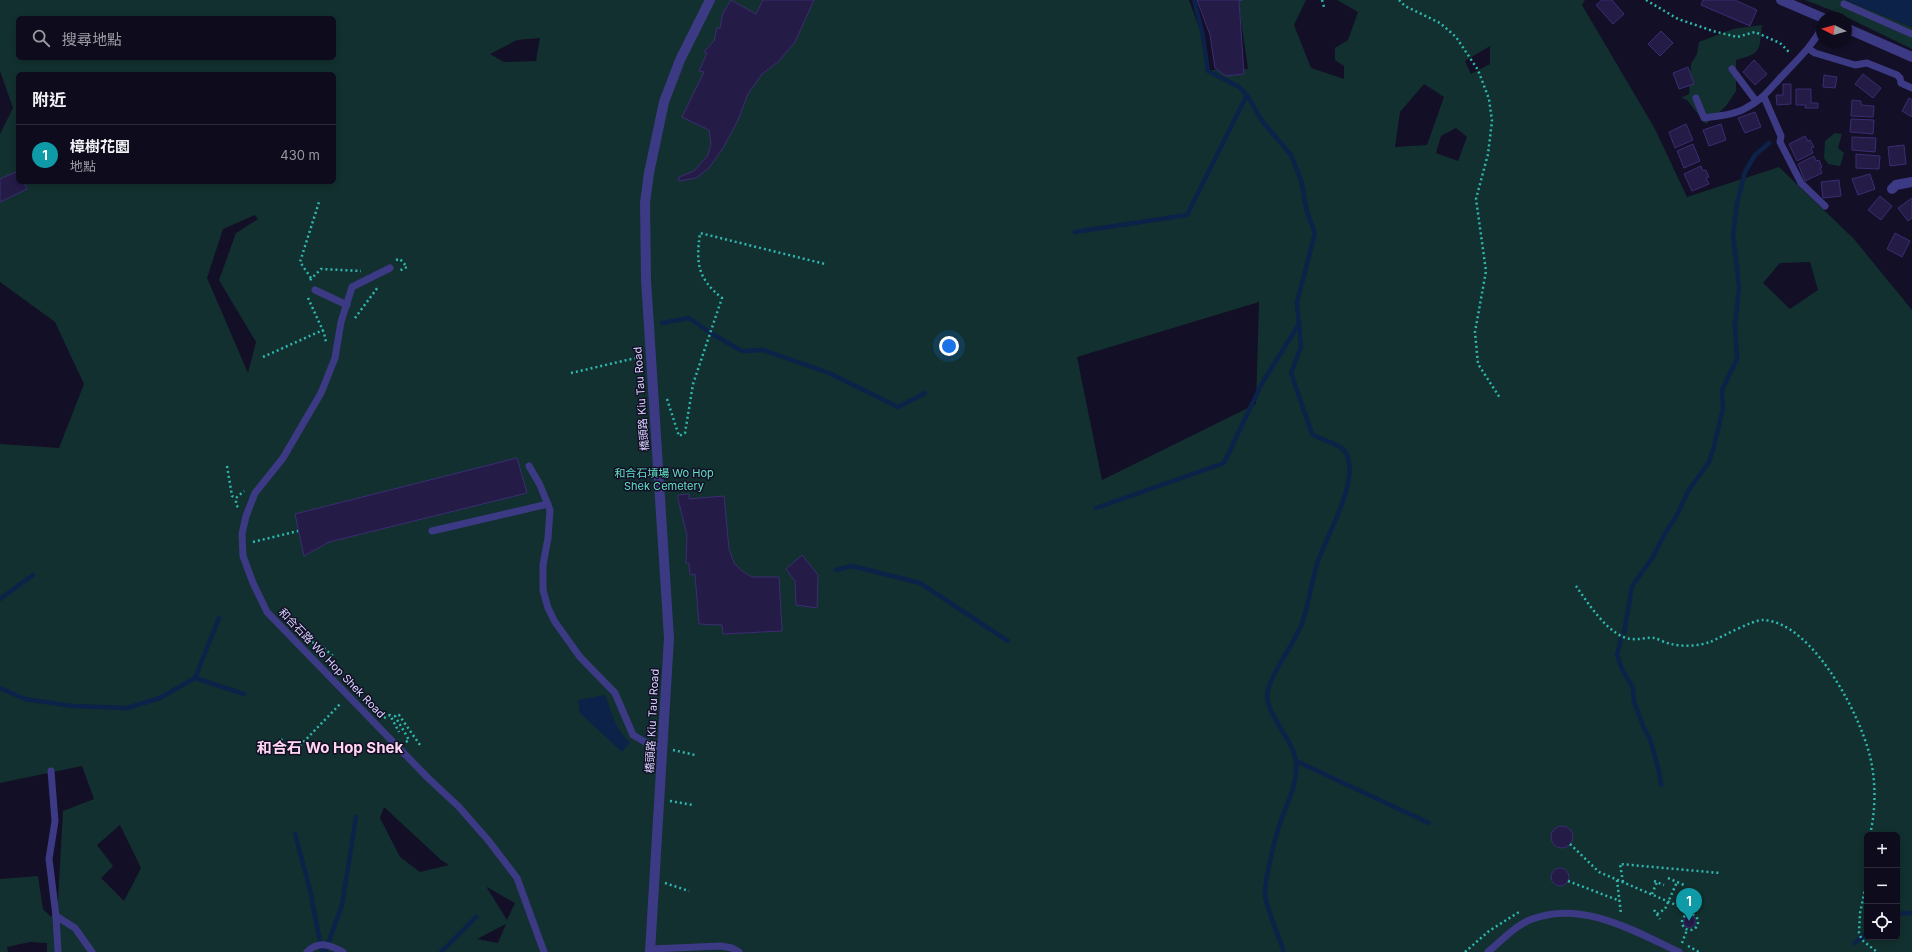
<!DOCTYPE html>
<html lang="zh-TW">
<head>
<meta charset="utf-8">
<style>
  body { margin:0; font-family:Inter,"Noto Sans TC",sans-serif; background:#1c1929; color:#f1f3f6 }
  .controls { position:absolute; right:12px; bottom:12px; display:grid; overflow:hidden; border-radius:6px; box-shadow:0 2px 6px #0003 }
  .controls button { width:36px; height:36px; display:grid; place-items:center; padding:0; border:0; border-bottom:1px solid #2e2b3b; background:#0e0b1c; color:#f1f3f6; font:20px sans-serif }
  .compass { position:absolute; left:1816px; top:12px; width:36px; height:36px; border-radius:50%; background:#0e0b1c; box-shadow:0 2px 6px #0003; rotate:276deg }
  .you { position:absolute; left:949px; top:346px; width:14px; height:14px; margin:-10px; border:3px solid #fff; border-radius:50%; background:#1a73e8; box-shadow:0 0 0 6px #1a73e833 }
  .badge { display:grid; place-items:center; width:26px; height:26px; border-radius:50%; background:#0b8043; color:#fff; font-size:13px; font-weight:700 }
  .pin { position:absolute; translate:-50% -33px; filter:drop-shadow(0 1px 2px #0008) }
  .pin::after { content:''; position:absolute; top:21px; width:14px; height:12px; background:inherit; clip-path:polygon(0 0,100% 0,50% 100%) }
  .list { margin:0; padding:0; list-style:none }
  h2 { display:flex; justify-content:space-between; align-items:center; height:52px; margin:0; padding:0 16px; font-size:17px }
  h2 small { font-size:13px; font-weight:400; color:#9b9ba3 }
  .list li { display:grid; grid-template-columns:26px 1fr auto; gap:12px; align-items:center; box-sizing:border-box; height:60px; padding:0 16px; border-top:1px solid #2e2b3b }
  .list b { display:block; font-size:15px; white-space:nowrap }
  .list p { margin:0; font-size:13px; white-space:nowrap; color:#9b9ba3 }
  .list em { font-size:13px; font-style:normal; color:#9b9ba3 }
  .icon { flex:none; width:22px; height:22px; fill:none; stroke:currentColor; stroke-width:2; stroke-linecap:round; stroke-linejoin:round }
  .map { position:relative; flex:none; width:1912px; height:952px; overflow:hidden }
  .search { position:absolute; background:#0e0b1c; box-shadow:0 2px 6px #0003; left:16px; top:16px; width:320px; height:44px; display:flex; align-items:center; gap:10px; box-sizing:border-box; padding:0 14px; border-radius:6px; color:#9b9ba3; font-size:15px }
  .panel { position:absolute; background:#0e0b1c; box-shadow:0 2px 6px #0003; left:16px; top:72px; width:320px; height:112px; border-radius:6px }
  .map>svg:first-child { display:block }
  .green { fill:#12302f; fill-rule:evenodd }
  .water { fill:#0c2248 }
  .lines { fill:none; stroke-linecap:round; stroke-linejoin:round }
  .stream { stroke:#0c2248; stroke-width:4.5 }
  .building { fill:#241b47; stroke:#3b2d73 }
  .path { stroke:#2fb8b0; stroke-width:2.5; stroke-dasharray:2 3; stroke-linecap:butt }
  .service { stroke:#3d3a85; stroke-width:7 }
  .minor { stroke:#3d3a85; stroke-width:10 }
  .labels { text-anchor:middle; stroke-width:3; stroke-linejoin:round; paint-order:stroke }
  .street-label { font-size:11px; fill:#d9d4ff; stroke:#130f26 }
  .park-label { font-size:11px; fill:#5fe0c0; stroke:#130f26 }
  .district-label { font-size:15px; font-weight:bold; fill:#ffd6f0; stroke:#130f26 }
</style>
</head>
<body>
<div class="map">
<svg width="1912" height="952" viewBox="0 0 1912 952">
  <rect width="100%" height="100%" fill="#130f26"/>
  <!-- green -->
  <g class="green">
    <path d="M0,0H1189L1200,30L1208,70L1248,69L1238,0H1306L1294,25L1311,68L1344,79V66L1335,60V48L1348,40L1358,12L1337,0H1585L1582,5L1655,129L1687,197L1779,167L1854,239L1912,310V952H47V943L30,942L7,947L8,952H0V879L38,876L43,909L51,917L58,901L63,811L94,799L82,766L0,783V444L59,448L84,384L55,322L0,282V134L13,108L0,71ZM18,18H334V58H18ZM540,38L536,61L504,62L490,54L517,40ZM1490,46V64L1471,74L1465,61ZM18,74H334V182H18ZM1424,84L1444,97L1427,145L1395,147L1400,112ZM1456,128L1467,137L1458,161L1436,153L1441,136ZM255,215L258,219L236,233L219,280L256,342L248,373L207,278L223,229ZM1810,262L1818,290L1790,309L1763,283L1780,263ZM1259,302L1256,404L1102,480L1077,357ZM384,807L441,860L449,865L420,872L400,857L380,818ZM120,825L141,868L124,901L101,878L113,866L97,845ZM1867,835H1897V937H1867ZM487,887L515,903L507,920L487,888ZM506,924L498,943L477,939Z"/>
    <path d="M1805,0H1845L1912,27V49L1836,12Z"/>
    <path d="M1762,25C1759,51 1762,53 1736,60V91L1726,106L1706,124L1687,100L1681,98L1689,94L1691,64L1697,54L1699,42L1733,29Z"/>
    <path d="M1835,133L1842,134L1838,148L1844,153L1840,166L1828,164L1824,158L1825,141Z"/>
  </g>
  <!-- water -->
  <g class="water">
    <path d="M1845,0H1912V27Z"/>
    <path d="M605,695C612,712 615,730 630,742L622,752L580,713L578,700Z"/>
  </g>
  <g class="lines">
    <!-- stream -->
    <g class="stream">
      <path d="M1194,0L1202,31L1208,71L1239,87L1247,95L1262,121L1291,155L1301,180L1307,212L1315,233L1297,302L1301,347L1291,373L1312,434C1322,441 1342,443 1347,455C1359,483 1326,536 1317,564C1311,583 1309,604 1302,623C1295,643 1268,677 1267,696C1267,715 1294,741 1296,762C1298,786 1285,807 1278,829C1274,844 1265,880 1265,894C1265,904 1280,940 1284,952"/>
      <path d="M1075,232L1187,215L1247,95"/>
      <path d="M662,323L689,318L714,335L742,351L763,350L829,373L898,407L925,393"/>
      <path d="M1096,508L1224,463L1261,385L1299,324"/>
      <path d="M836,570L852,566L920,583L1008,641"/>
      <path d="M0,599L33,575"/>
      <path d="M1624,633L1632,586L1653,557L1664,535L1677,515L1688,491L1709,462L1713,450L1723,409L1722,390L1737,359L1735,325L1739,287L1733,235L1737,203L1745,172L1755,155L1769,143"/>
      <path d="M1621,639L1617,655L1622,669L1633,688L1634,702L1644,728L1650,739L1659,771L1661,785"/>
      <path d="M195,678L219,618"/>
      <path d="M0,688L25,699L72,706L127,708L160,698L195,678L244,694"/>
      <path d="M1296,761L1429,823"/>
      <path d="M295,834L310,890L322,952"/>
      <path d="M1897,914L1912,913"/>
      <path d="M1855,943L1867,933"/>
      <path d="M325,952L342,905L356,817"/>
      <path d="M441,952L476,917"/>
    </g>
  </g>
  <!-- building -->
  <g class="building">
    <path d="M731,0L756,14L763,0H814L795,42L779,61L762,74L748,94L738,120L723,148L709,168L696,178L679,181V177L694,171L708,155L711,144L709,130L682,117L704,72L699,71L707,53L704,52L714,41L717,28H720L723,13Z"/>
    <path d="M1197,0H1243L1239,1L1244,74L1226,76L1215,68L1210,35Z"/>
    <path d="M1602,0H1612L1624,14L1613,24L1596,5Z"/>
    <path d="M1703,0H1735L1757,10L1750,26L1701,5Z"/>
    <path d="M1661,31L1673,43L1660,56L1648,44Z"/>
    <path d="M1754,60L1767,74L1755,85L1743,72Z"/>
    <path d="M1688,67L1694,84L1679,89L1673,73Z"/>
    <path d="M1863,74L1881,88L1873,98L1855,84Z"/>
    <path d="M1824,75L1837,77L1835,88L1823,87Z"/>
    <path d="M1783,84H1791V104L1777,105L1776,95H1783Z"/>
    <path d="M1796,89H1811V103H1818V108H1805L1806,105H1796Z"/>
    <path d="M1909,98L1912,100V117L1902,111Z"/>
    <path d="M1852,100L1861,101V105L1874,106L1873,117L1851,116Z"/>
    <path d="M1755,112L1761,127L1745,133L1738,118Z"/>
    <path d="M1851,119L1874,120L1873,134L1850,132Z"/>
    <path d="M1686,124L1693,140L1675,148L1669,132Z"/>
    <path d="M1721,124L1726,140L1709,146L1703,130Z"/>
    <path d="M1805,136L1808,141L1810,140L1814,147L1811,148L1813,153L1797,161L1789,144Z"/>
    <path d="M1852,137L1876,138L1875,152L1852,150Z"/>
    <path d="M1693,144L1700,161L1684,168L1677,151Z"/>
    <path d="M1904,145L1906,164L1890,166L1888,147Z"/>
    <path d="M1856,154L1880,156L1879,169L1856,168Z"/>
    <path d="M1814,156L1816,161L1819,160L1822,167L1820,168L1822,173L1805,181L1798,164Z"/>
    <path d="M1701,166L1703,171L1706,170L1709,177L1706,178L1709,184L1692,191L1684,174Z"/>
    <path d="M18,171V182H24L27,189L0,202V179Z"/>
    <path d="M1870,174L1875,189L1858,195L1852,179Z"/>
    <path d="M1839,180L1841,196L1823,198L1821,182Z"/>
    <path d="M1880,196L1892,206L1881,220L1868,210Z"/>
    <path d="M1912,198V218L1908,221L1898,208Z"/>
    <path d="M1895,233L1910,241L1902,257L1887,249Z"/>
    <path d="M517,458L527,493L329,542L304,556L295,514Z"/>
    <path d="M689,494V499L724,496L729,549L734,563L742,571L752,577H779L782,631L723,634L722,625L699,624L695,574L690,575L689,563H686L687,535L678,499V495Z"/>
    <path d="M802,555L818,575L817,608L796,605L795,581L786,569Z"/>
    <circle cx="1562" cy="837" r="11"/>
    <circle cx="1560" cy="877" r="9"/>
    <path d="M1689,915L1695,918V925L1689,928L1684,925V918Z"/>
  </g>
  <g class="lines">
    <!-- path -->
    <g class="path">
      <path d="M1322,0L1324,7"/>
      <path d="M1399,0L1405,6L1440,23L1456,37L1478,70L1489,99L1492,121L1488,154L1476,199L1486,271L1475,332L1478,364L1500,398"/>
      <path d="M1646,0L1678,19L1713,31L1737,37L1755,32L1780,43L1790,53"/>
      <path d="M396,260L400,259L407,267L399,271"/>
      <path d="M311,278L300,262L319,202"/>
      <path d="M310,280L321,269L361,271"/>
      <path d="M308,298L324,333L326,342"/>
      <path d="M355,318L378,287"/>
      <path d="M263,357L323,330"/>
      <path d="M571,373L640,357"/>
      <path d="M667,399L679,436L685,433L693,384L722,298C697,278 696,263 700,233L825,264"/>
      <path d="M227,466L232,496L236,498"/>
      <path d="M238,507L236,505V498L244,491"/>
      <path d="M253,542L298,531"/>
      <path d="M1576,586C1588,603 1610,638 1632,639C1639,640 1647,637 1654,638C1659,639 1665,643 1671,644C1682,647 1699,646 1710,642C1722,637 1752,620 1763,620C1814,622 1865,722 1872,766C1876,789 1875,813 1870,835"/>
      <path d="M312,643L316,641L335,658"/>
      <path d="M384,718L390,715L399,732"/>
      <path d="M281,739L292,754L341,703"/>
      <path d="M406,742L409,740L395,716L399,715L420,745"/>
      <path d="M673,750L695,755"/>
      <path d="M670,801L693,805"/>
      <path d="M1570,844L1599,872L1681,907L1686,915"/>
      <path d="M1867,847V880L1860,913L1859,933L1862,940L1877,952"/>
      <path d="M1668,878L1684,885"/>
      <path d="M1617,880L1621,914"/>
      <path d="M1568,881L1620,901"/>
      <path d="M1654,881L1664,885"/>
      <path d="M1623,882L1620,864L1720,873"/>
      <path d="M665,883L689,891"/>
      <path d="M1652,894L1657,882"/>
      <path d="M1654,910L1660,919"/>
      <circle cx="1690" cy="922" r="8"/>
      <path d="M1657,914L1665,909L1677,882"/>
      <path d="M1682,943L1687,930"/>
      <path d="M1688,946L1699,952"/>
      <path d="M1465,952L1489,931L1519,912"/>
    </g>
    <!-- service -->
    <g class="service">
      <path d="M1844,4L1912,34"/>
      <path d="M1809,49L1815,53L1855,65L1867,63L1897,75L1900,78L1901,83L1912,88"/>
      <path d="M1732,69L1756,101"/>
      <path d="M1764,97L1781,136L1780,142L1801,183L1825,206"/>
      <path d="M1696,98L1704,118C1718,116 1734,115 1746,108C1763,100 1772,86 1785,73C1800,57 1811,47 1822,28"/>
      <path d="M390,268L352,287L341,322L335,358L321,393L283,458L255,493L246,516L242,534L243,556L253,583L267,612L427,777L459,807L488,840L517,878L544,952"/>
      <path d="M315,290L347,305"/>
      <path d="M529,466L540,485L550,510L548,538L543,565V590L548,608L555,622L580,657L615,693L633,735L645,742L663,748"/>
      <path d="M432,531L548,504"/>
      <path d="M51,771L55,821L49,859L56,916L58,952"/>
      <path d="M56,916L75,928L92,952"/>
      <path d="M651,949L721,946L732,948L739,952"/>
      <path d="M307,952C319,940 330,945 343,952"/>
      <path d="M1488,952C1501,941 1516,925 1532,919C1583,900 1634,931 1679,952"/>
    </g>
    <!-- minor -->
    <g class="minor">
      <path d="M1781,0L1823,18"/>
      <path d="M1846,28L1912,57"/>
      <path d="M1892,189L1896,185L1912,182"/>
      <path d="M650,952L669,638L646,280L645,203L649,173L664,102L680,60L710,0"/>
    </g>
  </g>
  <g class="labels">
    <!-- street labels -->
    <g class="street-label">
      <text transform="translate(641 399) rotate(-94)" y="4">橋頭路 Kiu Tau Road</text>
      <text transform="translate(332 663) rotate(46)" y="4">和合石路 Wo Hop Shek Road</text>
      <text transform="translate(652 721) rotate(-87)" y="4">橋頭路 Kiu Tau Road</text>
    </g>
    <!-- park labels -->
    <g class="park-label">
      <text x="664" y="477">和合石墳場 Wo Hop<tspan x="664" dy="13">Shek Cemetery</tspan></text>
    </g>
    <!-- district labels -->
    <g class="district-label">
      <text x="330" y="753">和合石 Wo Hop Shek</text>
    </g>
  </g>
</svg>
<div class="controls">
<button>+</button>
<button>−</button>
<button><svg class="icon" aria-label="locate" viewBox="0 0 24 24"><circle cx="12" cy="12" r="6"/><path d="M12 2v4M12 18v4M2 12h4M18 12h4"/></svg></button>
</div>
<svg class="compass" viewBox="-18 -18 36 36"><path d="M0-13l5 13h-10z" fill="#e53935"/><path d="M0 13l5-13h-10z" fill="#9b9ba3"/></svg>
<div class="you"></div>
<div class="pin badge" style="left:1689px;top:921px;background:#0f9aa8">1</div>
<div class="search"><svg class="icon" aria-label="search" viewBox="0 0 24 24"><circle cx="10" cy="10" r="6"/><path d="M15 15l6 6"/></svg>搜尋地點</div>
<section class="panel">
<h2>附近<small></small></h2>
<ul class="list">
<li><span class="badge" style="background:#0f9aa8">1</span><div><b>樟樹花園</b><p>地點</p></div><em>430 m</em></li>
</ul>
</section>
</div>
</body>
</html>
